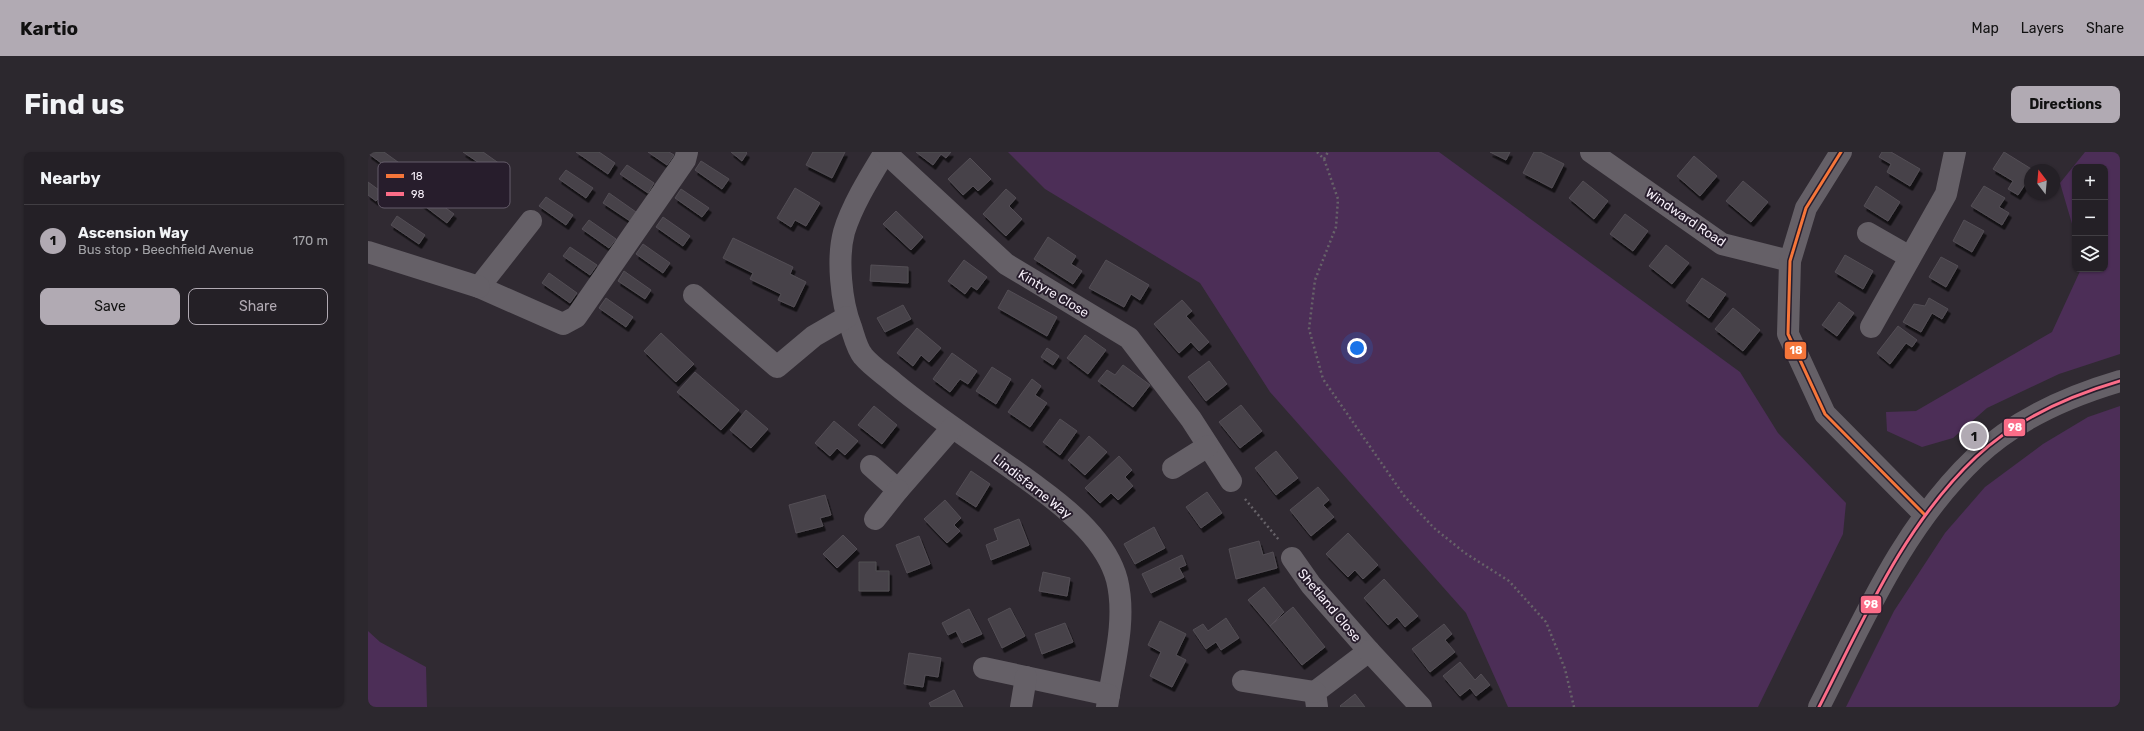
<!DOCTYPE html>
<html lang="en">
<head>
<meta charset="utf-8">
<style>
  body { margin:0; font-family:Rubik,sans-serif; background:#2c282e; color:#f1f3f6 }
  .controls { position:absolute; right:12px; top:12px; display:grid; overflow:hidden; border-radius:8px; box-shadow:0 1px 3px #0004 }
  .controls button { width:36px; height:36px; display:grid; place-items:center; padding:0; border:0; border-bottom:1px solid #413e43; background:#242026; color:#f1f3f6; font:20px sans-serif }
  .compass { position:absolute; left:1656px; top:12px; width:36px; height:36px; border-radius:50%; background:#242026; box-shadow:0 1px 3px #0004; rotate:344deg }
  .you { position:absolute; left:989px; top:196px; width:14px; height:14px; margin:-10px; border:3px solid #fff; border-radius:50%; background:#1a73e8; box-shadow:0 0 0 6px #1a73e833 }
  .badge { display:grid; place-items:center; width:26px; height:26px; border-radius:50%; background:#b1aab3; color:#111; font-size:13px; font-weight:700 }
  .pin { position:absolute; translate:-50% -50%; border:2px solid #fff; box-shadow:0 1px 4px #0006 }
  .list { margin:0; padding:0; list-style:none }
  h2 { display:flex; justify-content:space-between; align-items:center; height:52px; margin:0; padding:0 16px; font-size:17px }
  h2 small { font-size:13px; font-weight:400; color:#a3a3a7 }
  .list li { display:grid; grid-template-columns:26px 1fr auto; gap:12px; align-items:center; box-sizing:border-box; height:72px; padding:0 16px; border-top:1px solid #413e43 }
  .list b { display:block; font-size:15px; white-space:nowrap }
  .list p { margin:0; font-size:13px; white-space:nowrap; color:#a3a3a7 }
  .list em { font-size:13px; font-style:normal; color:#a3a3a7 }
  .actions { display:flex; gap:8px; padding:12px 16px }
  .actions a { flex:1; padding:9px 0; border:1px solid #b1aab3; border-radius:8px; text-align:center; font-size:14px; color:#b1aab3 }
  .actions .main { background:#b1aab3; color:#111 }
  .icon { flex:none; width:22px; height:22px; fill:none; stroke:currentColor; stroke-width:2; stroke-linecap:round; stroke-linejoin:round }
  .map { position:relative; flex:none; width:1752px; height:555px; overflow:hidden; border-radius:8px }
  header { display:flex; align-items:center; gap:24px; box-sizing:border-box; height:56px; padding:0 20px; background:#b1aab3; color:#111 }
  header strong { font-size:19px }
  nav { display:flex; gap:22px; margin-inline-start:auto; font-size:14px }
  .intro { display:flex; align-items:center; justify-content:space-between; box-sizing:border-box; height:96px; padding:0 24px }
  h1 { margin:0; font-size:28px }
  .button { padding:10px 18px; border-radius:8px; background:#b1aab3; color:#111; font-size:14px; font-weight:700 }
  main { display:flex; gap:24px; padding:0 24px }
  aside { flex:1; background:#242026; border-radius:8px; box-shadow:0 1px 3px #0004 }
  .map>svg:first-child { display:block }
  .green { fill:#4c2e57 }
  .building { fill:#474249; stroke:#534e55; filter:url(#shadow) }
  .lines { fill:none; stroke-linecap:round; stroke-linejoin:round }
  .path { stroke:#676369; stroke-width:2.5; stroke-dasharray:2 3; stroke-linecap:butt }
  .minor { stroke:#656067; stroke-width:22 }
  .bus-1-casing { stroke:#271d2c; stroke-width:6 }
  .bus-2-casing { stroke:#271d2c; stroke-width:6 }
  .bus-1 { stroke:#f5763a; stroke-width:3 }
  .bus-2 { stroke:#fb6d88; stroke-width:3 }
  .labels { text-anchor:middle; stroke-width:4; stroke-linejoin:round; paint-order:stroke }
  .street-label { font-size:13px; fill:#f6eff9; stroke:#271d2c }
  .key { fill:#271d2c; stroke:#655c6a; stroke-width:1 }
  .key-label { font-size:11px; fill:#f6eff9 }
  .line-badge { stroke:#271d2c; stroke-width:1.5 }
  .badge-label { font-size:11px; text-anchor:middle; font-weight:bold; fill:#fff }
</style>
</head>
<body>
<header>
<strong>Kartio</strong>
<nav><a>Map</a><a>Layers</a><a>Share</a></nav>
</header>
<div class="intro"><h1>Find us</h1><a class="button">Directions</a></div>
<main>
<aside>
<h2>Nearby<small></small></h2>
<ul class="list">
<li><span class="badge">1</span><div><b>Ascension Way</b><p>Bus stop · Beechfield Avenue</p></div><em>170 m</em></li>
</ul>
<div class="actions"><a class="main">Save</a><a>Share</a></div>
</aside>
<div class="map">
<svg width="1752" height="555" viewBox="0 0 1752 555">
  <defs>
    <filter id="shadow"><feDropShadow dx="2.5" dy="4.5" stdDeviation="0" flood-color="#0009"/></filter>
  </defs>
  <rect width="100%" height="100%" fill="#302a32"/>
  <!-- green -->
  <g class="green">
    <path d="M640,0H1071L1372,220L1410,281L1478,351L1475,382L1390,555H1140L1098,461L902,240L832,131L677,37Z"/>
    <path d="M1717,0H1752V202L1691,222L1619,256L1585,286L1554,295L1519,279L1518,260L1548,259L1684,180L1713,117H1737V15H1707V82L1692,31Z"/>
    <path d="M1752,254V555H1478L1526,459L1577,381L1617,335L1675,292L1720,265Z"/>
    <path d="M0,479L12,490L58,515L59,555H0Z"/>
  </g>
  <!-- building -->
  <g class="building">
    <path d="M2,0H16L41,18L35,27L1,2Z"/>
    <path d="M95,0H115L132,12L126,21Z"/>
    <path d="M208,0H231L247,11L240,22Z"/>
    <path d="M280,0H301L306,3L299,13Z"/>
    <path d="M363,0H378L379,1L374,9Z"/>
    <path d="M445,0H477L464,26L438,13Z"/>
    <path d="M548,0H583L578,6L573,2L565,13Z"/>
    <path d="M1122,0H1142L1138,8Z"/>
    <path d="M1166,0H1172L1196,12L1184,36L1155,21Z"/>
    <path d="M1514,0H1523L1552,17L1542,34L1519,20L1523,12L1511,5Z"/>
    <path d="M1636,0L1665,18H1662V25L1650,43L1640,37L1645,29L1625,17Z"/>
    <path d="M1326,4L1349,24L1332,44L1309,24Z"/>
    <path d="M602,6L623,27L610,39L605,34L595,43L580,27Z"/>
    <path d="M333,9L361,27L354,37L327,18Z"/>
    <path d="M259,13L286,31L280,41L252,22Z"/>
    <path d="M198,18L225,36L218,46L191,27Z"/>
    <path d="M1215,29L1240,49L1226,67L1201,46Z"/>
    <path d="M1375,29L1400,50L1383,70L1358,49Z"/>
    <path d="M0,30L15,41L8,49L0,43Z"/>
    <path d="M1508,34L1532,50L1520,69L1496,54Z"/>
    <path d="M1616,34L1637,46L1631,55L1641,61L1634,73L1603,54Z"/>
    <path d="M427,36L452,51L438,74L427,68L423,75L409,66Z"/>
    <path d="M52,37L86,62L79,71L46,46Z"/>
    <path d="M313,37L341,56L334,65L307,46Z"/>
    <path d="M638,37L648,46L641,54L654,67L638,84L615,62Z"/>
    <path d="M241,41L268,60L262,69L235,51Z"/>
    <path d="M178,45L205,63L198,73L171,54Z"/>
    <path d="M528,59L555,85L543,98L515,72Z"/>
    <path d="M1257,62L1280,79L1265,99L1242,82Z"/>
    <path d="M29,64L57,83L51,92L23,73Z"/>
    <path d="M295,65L322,84L315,94L288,75Z"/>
    <path d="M221,68L248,87L241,96L214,77Z"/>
    <path d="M1596,68L1616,79L1604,100L1585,89Z"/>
    <path d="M680,85L708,104L703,112L714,119L705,132L666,107Z"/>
    <path d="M365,86L425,115L422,122L438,130L426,155L410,148L413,142L382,127L385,121L355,106Z"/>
    <path d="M275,92L302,111L295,121L268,102Z"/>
    <path d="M1298,93L1321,111L1304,132L1281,114Z"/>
    <path d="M202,95L229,113L222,123L195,104Z"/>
    <path d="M1477,103L1505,119L1495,137L1467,120Z"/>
    <path d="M1573,105L1590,114L1578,135L1561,125Z"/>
    <path d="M596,108L619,125L609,138L603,134L597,142L580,129Z"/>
    <path d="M738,108L781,133L772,148L763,142L756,155L721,136Z"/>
    <path d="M503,113L540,115V131L502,129Z"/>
    <path d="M256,119L283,138L277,147L250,129Z"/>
    <path d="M181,121L209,141L202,151L174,131Z"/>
    <path d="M1334,126L1358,142L1341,166L1318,149Z"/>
    <path d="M640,138L689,165L679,184L630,156Z"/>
    <path d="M238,146L265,165L258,175L231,156Z"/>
    <path d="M1561,146L1580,157L1574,167L1564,161L1553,180L1535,170L1546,152L1557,154Z"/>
    <path d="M814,148L824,159L818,164L841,190L831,199L823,190L811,201L786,172Z"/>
    <path d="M1471,150L1486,161L1469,184L1454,173Z"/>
    <path d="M535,153L543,167L517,180L509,166Z"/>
    <path d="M1365,156L1392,178L1375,199L1347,177Z"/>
    <path d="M1530,174L1549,188L1544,195L1538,191L1522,212L1509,201Z"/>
    <path d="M549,176L573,196L561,210L553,203L545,214L529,201Z"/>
    <path d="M293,181L326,212L308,230L276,199Z"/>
    <path d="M717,183L738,198L720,222L699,206Z"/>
    <path d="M679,196L691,204L685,213L673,205Z"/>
    <path d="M584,201L609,219L600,232L592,227L582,240L565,227Z"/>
    <path d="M841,209L859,232L838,249L820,225Z"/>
    <path d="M755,213L782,233L765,255L730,229L739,218L747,223Z"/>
    <path d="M624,215L643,227L628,252L608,239Z"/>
    <path d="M327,220L371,258L353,278L309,240Z"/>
    <path d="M664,227L673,234L667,243L679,251L662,275L640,260Z"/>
    <path d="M873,253L894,279L872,296L851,270Z"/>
    <path d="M506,254L529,273L514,292L490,273Z"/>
    <path d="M378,258L400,277L383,296L362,278Z"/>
    <path d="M692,267L709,279L692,303L675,290Z"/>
    <path d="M466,269L490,289L477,303L469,296L462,304L447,291Z"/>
    <path d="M721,284L739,300L717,323L700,308Z"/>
    <path d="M908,299L930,326L908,343L887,316Z"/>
    <path d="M751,304L764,318L757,325L765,334L750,348L743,341L732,351L717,336Z"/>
    <path d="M603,319L622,332L608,355L588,342Z"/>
    <path d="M950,335L961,348L955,353L966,365L943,384L922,358Z"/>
    <path d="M839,340L854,361L833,376L818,355Z"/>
    <path d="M457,343L463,363L452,366L455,374L428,381L421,353Z"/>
    <path d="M577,348L593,366L586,373L592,379L579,391L556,367Z"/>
    <path d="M651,367L661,393L623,408L618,393L630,388L626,377Z"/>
    <path d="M786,375L797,396L767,412L756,392Z"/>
    <path d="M980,381L1010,413L995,427L987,418L980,425L958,402Z"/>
    <path d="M475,383L489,397L469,416L455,402Z"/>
    <path d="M551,384L562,412L539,421L528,393Z"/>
    <path d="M891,389L895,403L905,400L909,416L868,427L861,397Z"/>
    <path d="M814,403L818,413L811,416L816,425L783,441L774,422Z"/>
    <path d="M491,410H508V419H521V439H491Z"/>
    <path d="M675,420L702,426L699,444L671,439Z"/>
    <path d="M1016,427L1050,464L1037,475L1029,465L1020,473L996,446Z"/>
    <path d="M896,435L916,460L902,474L880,448Z"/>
    <path d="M925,455L957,495L934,513L902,474Z"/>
    <path d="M642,456L657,484L634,496L620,467Z"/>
    <path d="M601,457L614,482L594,491L588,479L580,483L574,471Z"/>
    <path d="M858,466L871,486L853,498L848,490L838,497L825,478L835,472L840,479Z"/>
    <path d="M792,469L818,482L808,503L818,508L804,535L782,524L793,500L780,493Z"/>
    <path d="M697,471L705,490L674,502L667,482Z"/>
    <path d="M1076,472L1084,482L1077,488L1087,500L1062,520L1044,497Z"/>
    <path d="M541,501L573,506L570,525L557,523L555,535L536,532Z"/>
    <path d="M1092,510L1107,528L1113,522L1122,533L1108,544L1102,536L1092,544L1075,524Z"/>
    <path d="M586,538L595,555H563L561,551Z"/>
    <path d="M987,542L997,555H973L972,554Z"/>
  </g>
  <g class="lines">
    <!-- path -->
    <g class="path">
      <path d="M949,0L956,7L970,47L968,75L947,128L941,177L955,227L1037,345L1066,376L1097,401L1141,429L1178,470L1197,517L1206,555"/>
      <path d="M956,7L960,0"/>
      <path d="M877,347L911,388"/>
    </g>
    <!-- minor -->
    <g class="minor">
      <path d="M517,0C503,23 484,53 476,80C469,106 473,150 483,175C486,184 489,197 495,204C503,214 517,223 526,231C573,270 624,301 672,337C702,359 739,390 749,428C759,469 745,514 739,555"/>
      <path d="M517,0L638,112L761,186L823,267L863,329"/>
      <path d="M1223,0L1354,92L1422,109"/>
      <path d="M1473,0L1438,56L1422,109L1420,182L1457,262L1557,363"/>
      <path d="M163,69L111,135L195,172L208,165L317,8L319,0"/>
      <path d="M1500,81L1542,105"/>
      <path d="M0,100L111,135"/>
      <path d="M326,143L409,215L446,184L479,165"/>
      <path d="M1503,175L1578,42L1587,0"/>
      <path d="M503,314L530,338L584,276"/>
      <path d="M805,316L840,294"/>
      <path d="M507,367L530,338"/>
      <path d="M924,406L943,433L1001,499L947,540L949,555"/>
      <path d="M1001,499L1053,555"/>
      <path d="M616,516L741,543"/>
      <path d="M875,529L947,540"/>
      <path d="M653,555L658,525"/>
      <path d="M1451,555C1496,467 1535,374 1608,305C1647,268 1701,244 1752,229"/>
    </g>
    <defs>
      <path id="bus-1" d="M1473,0L1438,56L1422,109L1420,182L1457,262L1557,363"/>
      <path id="bus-2" d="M1451,555C1496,467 1535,374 1608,305C1647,268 1701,244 1752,229"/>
    </defs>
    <!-- bus-1 casing -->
    <use href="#bus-1" class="bus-1-casing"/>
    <!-- bus-2 casing -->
    <use href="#bus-2" class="bus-2-casing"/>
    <!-- bus-1 -->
    <use href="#bus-1" class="bus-1"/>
    <!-- bus-2 -->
    <use href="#bus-2" class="bus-2"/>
  </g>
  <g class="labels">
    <!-- street labels -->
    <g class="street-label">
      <text transform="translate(1318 65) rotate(34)" y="5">Windward Road</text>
      <text transform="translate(686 141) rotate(31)" y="5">Kintyre Close</text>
      <text transform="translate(665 334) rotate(38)" y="5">Lindisfarne Way</text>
      <text transform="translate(962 453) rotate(50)" y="5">Shetland Close</text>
    </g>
  </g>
  <!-- legend -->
  <rect x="10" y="10" width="132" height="46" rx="6" class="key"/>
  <rect x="18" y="22" width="18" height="4" fill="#f5763a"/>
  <rect x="18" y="40" width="18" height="4" fill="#fb6d88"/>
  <g class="key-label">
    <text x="43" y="28">18</text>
    <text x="43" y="46">98</text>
  </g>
  <g class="line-badge">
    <rect x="1416" y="189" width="23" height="19" rx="4" fill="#f5763a"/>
    <rect x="1635" y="266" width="23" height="19" rx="4" fill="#fb6d88"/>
    <rect x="1492" y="443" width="22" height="19" rx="4" fill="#fb6d88"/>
  </g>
  <g class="badge-label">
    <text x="1428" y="202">18</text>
    <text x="1647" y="279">98</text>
    <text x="1503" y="456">98</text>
  </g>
</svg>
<div class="controls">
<button>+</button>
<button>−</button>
<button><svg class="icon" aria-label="layers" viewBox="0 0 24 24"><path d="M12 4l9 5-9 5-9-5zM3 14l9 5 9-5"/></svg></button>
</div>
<svg class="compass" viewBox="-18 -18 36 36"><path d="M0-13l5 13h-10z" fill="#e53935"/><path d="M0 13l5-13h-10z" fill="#a3a3a7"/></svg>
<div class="you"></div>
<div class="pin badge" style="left:1606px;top:284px">1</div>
</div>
</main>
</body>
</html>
